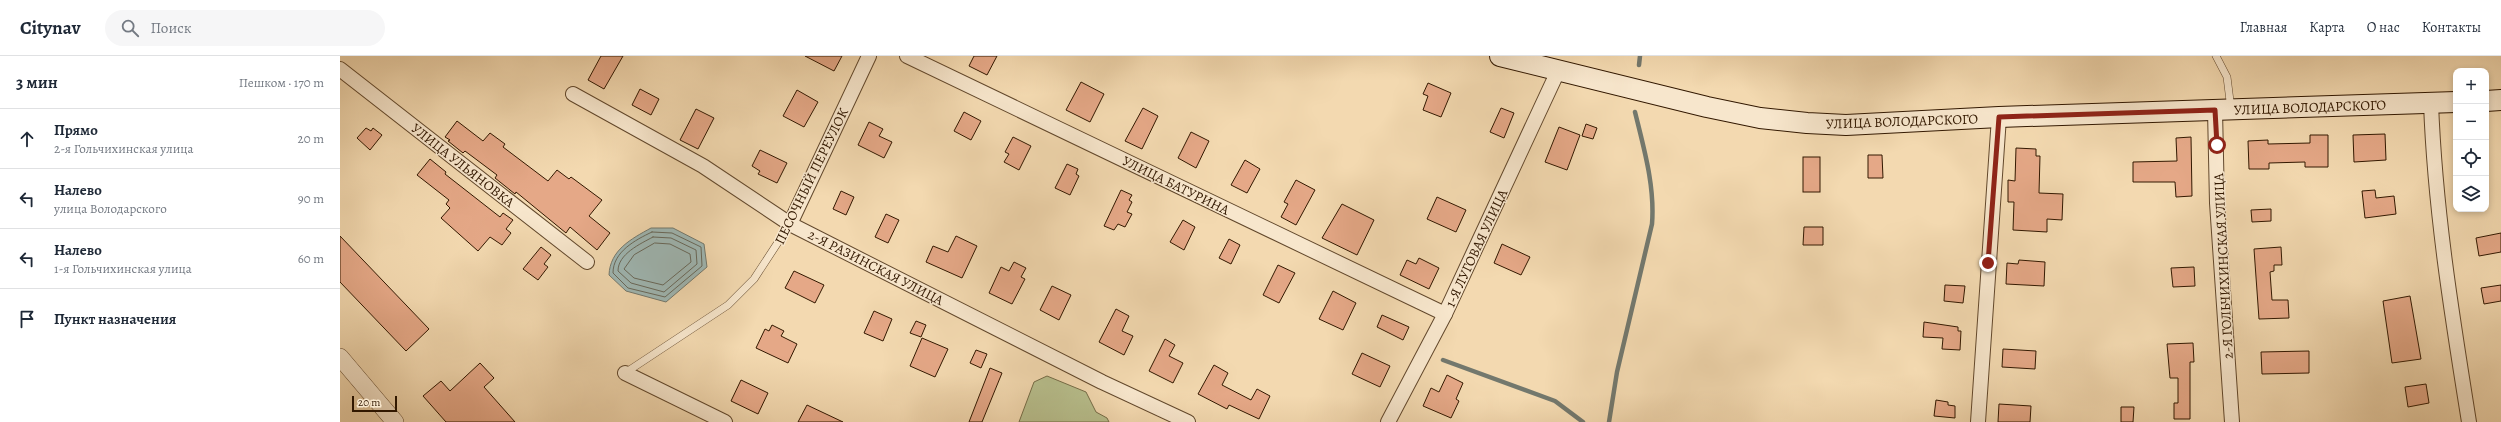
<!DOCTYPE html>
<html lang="ru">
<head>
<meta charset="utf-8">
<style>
  body { margin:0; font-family:Alegreya,serif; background:#f6f6f7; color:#1f2937 }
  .controls { position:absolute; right:12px; top:12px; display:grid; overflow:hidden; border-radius:8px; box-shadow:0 2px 6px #0003 }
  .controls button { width:36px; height:36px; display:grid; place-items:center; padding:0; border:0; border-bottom:1px solid #e0e1e3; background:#fff; color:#1f2937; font:20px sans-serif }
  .scale { position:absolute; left:12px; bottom:10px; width:45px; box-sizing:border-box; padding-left:4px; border:2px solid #321800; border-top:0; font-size:11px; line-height:14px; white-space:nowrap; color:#321800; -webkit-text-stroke:3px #f7e6cc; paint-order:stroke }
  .stop { position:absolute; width:12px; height:12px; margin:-9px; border:3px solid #8f2418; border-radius:50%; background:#fff }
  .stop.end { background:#8f2418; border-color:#fff; box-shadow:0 1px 4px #0008 }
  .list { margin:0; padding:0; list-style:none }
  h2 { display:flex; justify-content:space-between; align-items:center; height:52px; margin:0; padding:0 16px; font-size:17px }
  h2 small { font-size:13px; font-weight:400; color:#747a83 }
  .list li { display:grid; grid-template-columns:26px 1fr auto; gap:12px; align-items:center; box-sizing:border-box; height:60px; padding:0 16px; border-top:1px solid #e0e1e3 }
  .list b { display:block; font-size:15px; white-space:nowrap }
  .list p { margin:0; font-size:13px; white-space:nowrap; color:#747a83 }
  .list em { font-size:13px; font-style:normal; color:#747a83 }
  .icon { flex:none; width:22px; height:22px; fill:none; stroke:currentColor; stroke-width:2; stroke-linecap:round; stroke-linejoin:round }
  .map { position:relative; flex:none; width:2161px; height:366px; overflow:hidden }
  header { display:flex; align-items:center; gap:24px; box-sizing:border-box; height:56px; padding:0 20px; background:#fff; border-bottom:1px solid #e0e1e3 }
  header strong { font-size:19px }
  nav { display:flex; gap:22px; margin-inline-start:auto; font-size:14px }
  .search { width:280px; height:36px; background:#f6f6f7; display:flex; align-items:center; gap:10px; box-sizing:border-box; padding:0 14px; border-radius:22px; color:#747a83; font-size:15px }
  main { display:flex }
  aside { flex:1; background:#fff }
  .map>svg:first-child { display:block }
  .green { fill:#b8c08e; stroke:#756c47 }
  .water { fill:#9fb8b5; stroke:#73786d }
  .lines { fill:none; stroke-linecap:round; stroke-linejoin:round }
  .shore { stroke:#68685a; stroke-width:1 }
  .stream { stroke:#73786d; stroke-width:4.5 }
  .building { fill:#e5a887; stroke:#321800 }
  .service-casing { stroke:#62482c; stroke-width:8 }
  .minor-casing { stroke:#62482c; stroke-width:16 }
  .tertiary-casing { stroke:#62482c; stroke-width:18 }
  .secondary-casing { stroke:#321800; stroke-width:22 }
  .service { stroke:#f7e6cc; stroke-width:7 }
  .minor { stroke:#f7e6cc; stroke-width:14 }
  .tertiary { stroke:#f7e6cc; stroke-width:17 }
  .secondary { stroke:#f7e6cc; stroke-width:20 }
  .route { stroke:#8f2418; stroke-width:5 }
  .labels { text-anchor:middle; stroke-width:3; stroke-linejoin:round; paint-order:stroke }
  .street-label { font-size:14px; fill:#321800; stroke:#f7e6cc }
</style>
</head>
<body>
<header>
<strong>Citynav</strong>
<div class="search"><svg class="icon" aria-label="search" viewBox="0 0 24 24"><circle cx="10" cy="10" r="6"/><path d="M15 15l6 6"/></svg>Поиск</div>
<nav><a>Главная</a><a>Карта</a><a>О нас</a><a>Контакты</a></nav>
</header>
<main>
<aside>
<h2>3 мин<small>Пешком · 170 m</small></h2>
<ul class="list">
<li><svg class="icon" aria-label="ahead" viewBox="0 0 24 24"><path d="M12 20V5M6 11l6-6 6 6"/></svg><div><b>Прямо</b><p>2-я Гольчихинская улица</p></div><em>20 m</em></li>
<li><svg class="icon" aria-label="left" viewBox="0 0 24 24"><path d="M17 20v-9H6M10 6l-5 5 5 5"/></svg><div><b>Налево</b><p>улица Володарского</p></div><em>90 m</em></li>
<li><svg class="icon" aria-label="left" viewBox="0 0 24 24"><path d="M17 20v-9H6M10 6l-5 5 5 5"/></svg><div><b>Налево</b><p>1-я Гольчихинская улица</p></div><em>60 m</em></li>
<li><svg class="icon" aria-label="arrive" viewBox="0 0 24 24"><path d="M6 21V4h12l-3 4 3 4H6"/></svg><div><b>Пункт назначения</b></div></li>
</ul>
</aside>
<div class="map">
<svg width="2161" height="366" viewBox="0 0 2161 366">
  <rect width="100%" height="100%" fill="#f3d9b0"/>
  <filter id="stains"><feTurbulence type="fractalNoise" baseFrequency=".005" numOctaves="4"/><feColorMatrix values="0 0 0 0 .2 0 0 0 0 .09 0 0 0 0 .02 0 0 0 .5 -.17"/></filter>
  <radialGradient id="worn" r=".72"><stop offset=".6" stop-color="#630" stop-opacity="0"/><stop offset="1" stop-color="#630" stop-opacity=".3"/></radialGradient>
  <!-- green -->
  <path class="green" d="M707,320L746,336L756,356L767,362L769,366H679L694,326Z"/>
  <!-- water -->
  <path class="water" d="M311,172H333L364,188L367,211L326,246L286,235L269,219C270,194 291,183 311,172Z"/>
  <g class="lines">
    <!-- shore -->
    <g class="shore">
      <path d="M312,176L332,177L361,191L362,210L325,241L288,232L273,217C273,196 295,184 312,176Z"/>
      <path d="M313,181L331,182L356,194L357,208L324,236L291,227L278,215C278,198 300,188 313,181Z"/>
      <path d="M315,187L330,188L350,198L351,206L323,229L294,222L284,213L294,199Z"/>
    </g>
    <!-- stream -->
    <g class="stream">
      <path d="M1299,9L1300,0"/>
      <path d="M1103,304L1215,345L1243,366"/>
      <path d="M1269,366L1277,316L1312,168C1315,130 1304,93 1295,56"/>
    </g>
  </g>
  <!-- building -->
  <g class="building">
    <path d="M261,0H283L264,33L248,24Z"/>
    <path d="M465,0H502L494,15Z"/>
    <path d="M634,0H657L647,19L629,10Z"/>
    <path d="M741,26L764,38L750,66L726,54Z"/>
    <path d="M1088,27L1111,37L1101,61L1083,54L1088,40L1083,38Z"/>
    <path d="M300,33L319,43L311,59L292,49Z"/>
    <path d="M457,34L478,46L464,71L443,60Z"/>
    <path d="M803,52L818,60L802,93L785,85Z"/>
    <path d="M1161,52L1174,57L1164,82L1150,76Z"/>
    <path d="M356,53L374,62L358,93L340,84Z"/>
    <path d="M624,56L641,65L631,84L614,75Z"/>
    <path d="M117,65L143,85L150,77L165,88L163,91L208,125L217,114L229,123L231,121L262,144L249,160L270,177L257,194L230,171L226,177L176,136L175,138L155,122L157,119L125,95L123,97L108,85L110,84L105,81Z"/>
    <path d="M529,66L543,73L539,80L552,86L544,102L518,89Z"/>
    <path d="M1246,68L1257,72L1253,83L1242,80Z"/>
    <path d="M1219,71L1240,79L1227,114L1205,106Z"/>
    <path d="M26,72L31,75L33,72L42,79L30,94L17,82Z"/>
    <path d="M851,76L869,85L856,112L838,102Z"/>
    <path d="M2045,78L2046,104L2014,106L2013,79Z"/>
    <path d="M1970,79H1988V111H1965V106L1929,107V113H1909L1908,85L1928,84V88L1970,87Z"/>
    <path d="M673,81L691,90L679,114L664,106L669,98L665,96Z"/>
    <path d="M1851,81L1852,140L1836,141L1835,126H1793V106L1837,105L1836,82Z"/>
    <path d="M1676,92L1696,93V100H1700L1699,137L1723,138L1722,164L1707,163V176L1673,174L1674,146H1668V124L1675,125Z"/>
    <path d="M420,94L447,107L437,127L418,118L420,115L412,110Z"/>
    <path d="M1528,99H1542L1543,122H1528Z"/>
    <rect x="1463" y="101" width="17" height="35"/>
    <path d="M90,103L106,116L105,118L160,161L163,157L173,164L166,173L171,177L162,189L150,181L138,195L101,162L110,152L106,148L109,144L77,119Z"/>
    <path d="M905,104L920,113L907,137L891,129Z"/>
    <path d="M727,108L738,113L736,118L739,120L730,139L715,132Z"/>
    <path d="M956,124L975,134L956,169L941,161L948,148L944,146Z"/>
    <path d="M781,134L792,139L789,144L792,146L787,156L792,158L785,171L778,168L774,174L764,170Z"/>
    <path d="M2035,134L2036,142L2054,140L2056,158L2025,162L2022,135Z"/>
    <path d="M501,135L514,141L506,159L493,153Z"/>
    <path d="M1097,141L1126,154L1116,176L1087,163Z"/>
    <path d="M1002,148L1034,164L1017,199L982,182Z"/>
    <path d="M1931,153V165L1912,166L1911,154Z"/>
    <path d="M546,158L559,164L548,187L535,181Z"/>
    <path d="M843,164L855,171L844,194L830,186Z"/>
    <path d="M1464,171H1483V189H1463Z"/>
    <path d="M2161,177V196L2139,200L2136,182Z"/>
    <path d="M0,180L89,273L66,295L0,226Z"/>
    <path d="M616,180L637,190L622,222L586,206L593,190L608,196Z"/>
    <path d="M889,183L900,189L891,208L879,202Z"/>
    <path d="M1162,188L1190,201L1181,219L1154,207Z"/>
    <path d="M201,191L211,199L204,208L208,211L198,224L183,213Z"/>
    <path d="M1941,191L1942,209H1934V215L1930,216L1932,244H1948L1949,262L1919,263L1914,193Z"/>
    <path d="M1079,202L1099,212L1089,233L1060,219L1067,204L1076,208Z"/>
    <path d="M1679,204L1705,206L1704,230L1666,228L1667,207L1678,208Z"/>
    <path d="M674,206L686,212L681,221L685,223L672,248L649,237L661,211L669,215Z"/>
    <path d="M938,209L955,217L939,247L923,239Z"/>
    <path d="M1854,211L1855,230L1833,231L1831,212Z"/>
    <path d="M454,215L484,229L475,247L445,232Z"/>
    <path d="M1605,229L1625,230L1623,247L1604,245Z"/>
    <path d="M2161,229V245L2144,248L2141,232Z"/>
    <path d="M712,230L731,239L719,264L700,254Z"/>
    <path d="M993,235L1016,247L1003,274L979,263Z"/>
    <path d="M2070,240L2081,303L2052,307L2043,245Z"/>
    <path d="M776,253L789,260L782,275L793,280L784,299L759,286Z"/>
    <path d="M534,255L552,263L543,285L524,277Z"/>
    <path d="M1042,259L1069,271L1063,284L1037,271Z"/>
    <path d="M576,265L586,269L581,281L570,277Z"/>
    <path d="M1584,266L1618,271V275H1621L1620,294L1602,293L1603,282L1583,281Z"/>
    <path d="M432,269L444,275L441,280L457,288L448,307L416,292L425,273L429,275Z"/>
    <path d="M582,282L608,293L595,321L570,310Z"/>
    <path d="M825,283L835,289L829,300L843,307L833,327L809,315Z"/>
    <path d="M1853,287L1854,306H1850V363H1834V347H1838V322H1830L1827,288Z"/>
    <path d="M1663,293L1696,295L1695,313L1662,311Z"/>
    <path d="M636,294L647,298L641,312L630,307Z"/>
    <path d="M1969,295V317L1922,318L1921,296Z"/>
    <path d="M1022,297L1050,310L1040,331L1012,318Z"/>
    <path d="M140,307L154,322L144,331L175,366H106L83,340L101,325L110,335Z"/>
    <path d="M874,309L888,317L882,329L911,344L917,333L930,340L919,363L889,349L887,353L858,338Z"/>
    <path d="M650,312L662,317L642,366H629Z"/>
    <path d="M1107,319L1123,327L1116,343L1119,345L1111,362L1083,350L1091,332L1099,336Z"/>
    <path d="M401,324L428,337L418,358L391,345Z"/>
    <path d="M2086,328L2089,347L2068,351L2065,331Z"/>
    <path d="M1596,344L1608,346V349L1615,350V362L1594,360Z"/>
    <path d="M1659,348L1691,350L1690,366H1658Z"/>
    <path d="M467,349L503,366H458Z"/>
    <path d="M1781,351H1794L1793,366H1781Z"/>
  </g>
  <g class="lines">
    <defs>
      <g id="service">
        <path d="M1876,0L1887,21L1891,53"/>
        <path d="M285,317L388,249L414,223L450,168"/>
      </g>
      <g id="minor">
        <path d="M567,0L1105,258"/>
        <path d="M0,13L247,206"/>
        <path d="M233,38L363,110L450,168L762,326L848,366"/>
        <path d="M2091,47C2095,155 2112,260 2129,366"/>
        <path d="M1875,54L1877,147L1892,366"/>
        <path d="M450,168L529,0"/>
        <path d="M285,317L385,366"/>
        <path d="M1048,366L1105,258L1218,15"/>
        <path d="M1638,366L1659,61"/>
      </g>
      <path id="tertiary" d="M0,301L55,366"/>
      <g id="secondary">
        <path d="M1160,0L1367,51L1420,62L1467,67L1506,69L1659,61L2116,46"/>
        <path d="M2146,45L2161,44"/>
      </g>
    </defs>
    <!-- service casing -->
    <use href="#service" class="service-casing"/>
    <!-- minor casing -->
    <use href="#minor" class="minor-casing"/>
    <!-- tertiary casing -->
    <use href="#tertiary" class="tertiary-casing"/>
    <!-- secondary casing -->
    <use href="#secondary" class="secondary-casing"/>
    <!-- service -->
    <use href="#service" class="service"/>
    <!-- minor -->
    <use href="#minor" class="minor"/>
    <!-- tertiary -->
    <use href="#tertiary" class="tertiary"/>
    <!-- secondary -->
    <use href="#secondary" class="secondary"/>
  </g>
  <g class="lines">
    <!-- route -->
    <path class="route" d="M1648,207L1659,61L1875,54L1877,89"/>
  </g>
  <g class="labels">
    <!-- street labels -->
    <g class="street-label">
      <text transform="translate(1970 51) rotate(-2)" y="5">УЛИЦА ВОЛОДАРСКОГО</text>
      <text transform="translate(1562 65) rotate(-2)" y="5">УЛИЦА ВОЛОДАРСКОГО</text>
      <text transform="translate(123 109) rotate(38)" y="5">УЛИЦА УЛЬЯНОВКА</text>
      <text transform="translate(471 120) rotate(-64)" y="5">ПЕСОЧНЫЙ ПЕРЕУЛОК</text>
      <text transform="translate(836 129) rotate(26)" y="5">УЛИЦА БАТУРИНА</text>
      <text transform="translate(1136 192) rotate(-65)" y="5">1-Я ЛУГОВАЯ УЛИЦА</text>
      <text transform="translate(1883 210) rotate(-93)" y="5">2-Я ГОЛЬЧИХИНСКАЯ УЛИЦА</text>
      <text transform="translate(536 211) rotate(27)" y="5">2-Я РАЗИНСКАЯ УЛИЦА</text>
    </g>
  </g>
  <rect width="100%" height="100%" filter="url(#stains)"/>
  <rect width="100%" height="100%" fill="url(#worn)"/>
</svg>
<div class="controls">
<button>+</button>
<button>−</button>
<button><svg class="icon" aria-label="locate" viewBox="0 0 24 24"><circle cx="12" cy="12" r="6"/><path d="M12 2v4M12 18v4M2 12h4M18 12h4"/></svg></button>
<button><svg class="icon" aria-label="layers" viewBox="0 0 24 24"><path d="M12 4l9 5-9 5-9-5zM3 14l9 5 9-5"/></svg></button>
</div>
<div class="scale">20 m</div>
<div class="stop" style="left:1877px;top:89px"></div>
<div class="stop end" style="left:1648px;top:207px"></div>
</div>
</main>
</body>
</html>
